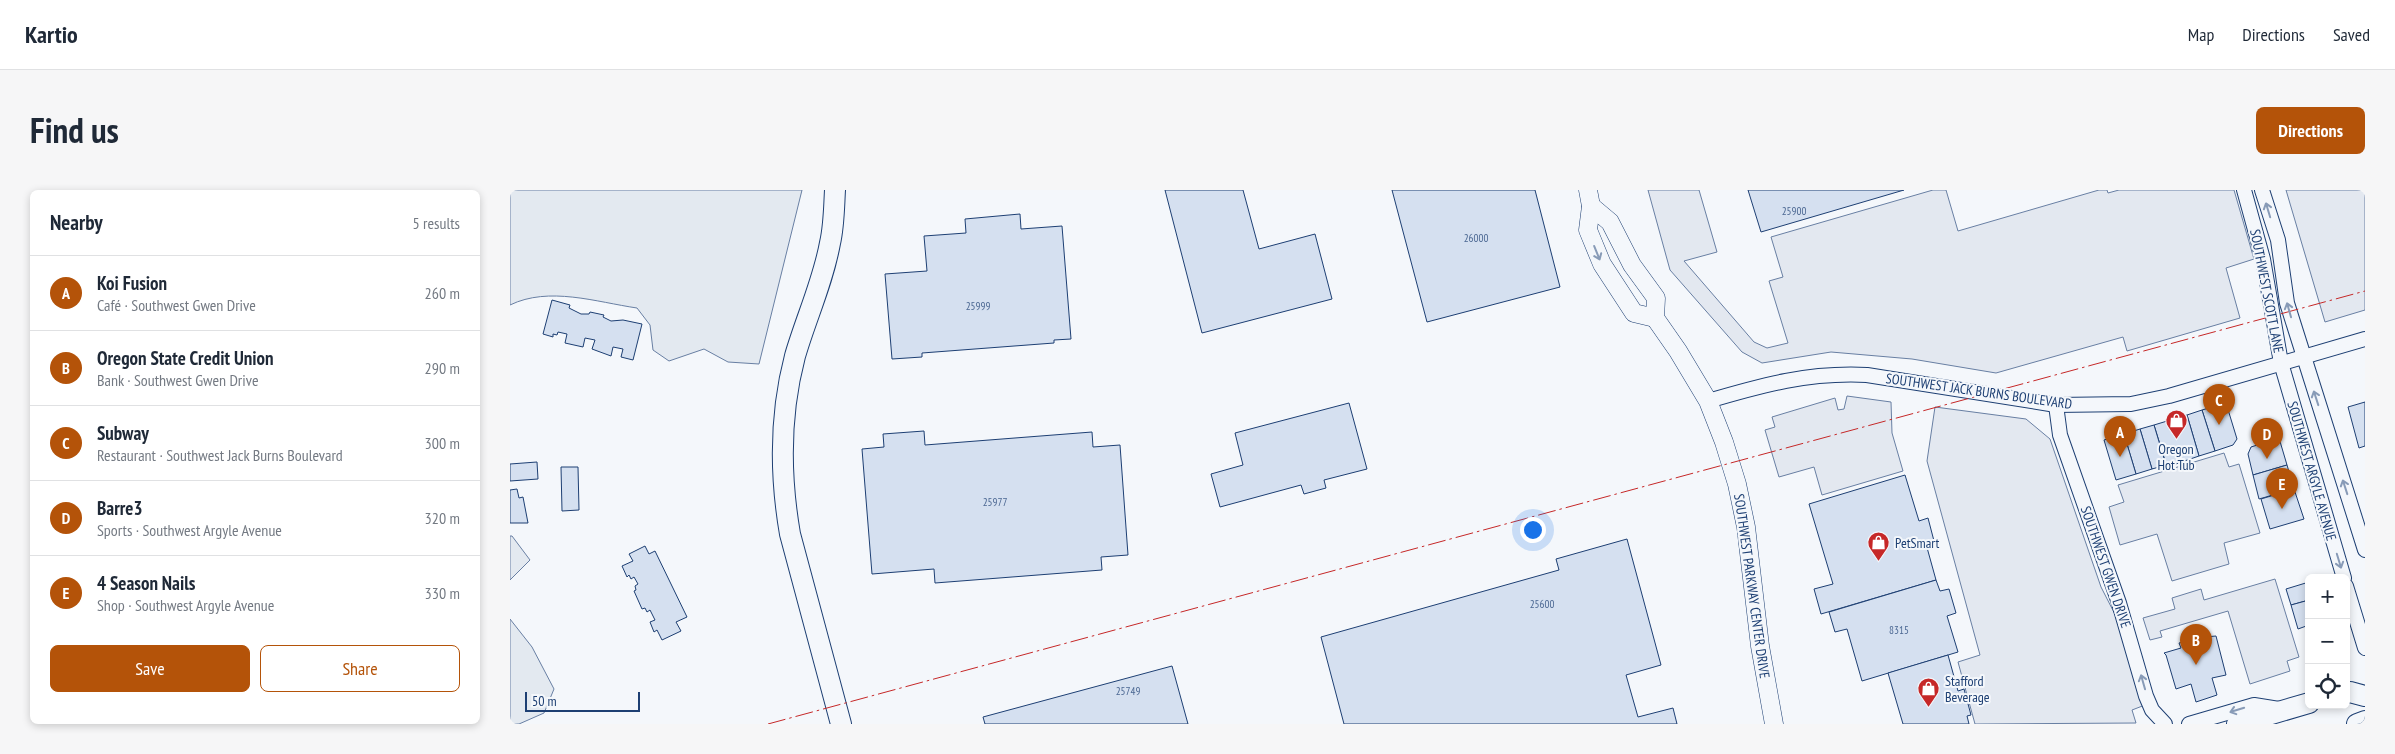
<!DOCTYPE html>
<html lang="en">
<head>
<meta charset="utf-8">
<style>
  body { margin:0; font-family:"PT Sans Narrow",sans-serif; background:#f6f6f7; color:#1f2937 }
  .controls { position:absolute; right:15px; bottom:15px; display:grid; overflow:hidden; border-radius:8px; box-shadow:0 2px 8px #0003 }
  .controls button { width:45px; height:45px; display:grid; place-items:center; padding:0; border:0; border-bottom:1px solid #e0e1e3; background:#fff; color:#1f2937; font:25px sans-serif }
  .scale { position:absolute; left:15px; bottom:12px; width:115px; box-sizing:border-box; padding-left:5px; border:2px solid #1d3f73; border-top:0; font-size:14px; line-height:18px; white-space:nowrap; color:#1d3f73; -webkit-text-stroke:4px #f4f7fb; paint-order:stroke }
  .you { position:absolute; left:1022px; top:339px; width:18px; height:18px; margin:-12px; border:4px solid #fff; border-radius:50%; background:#1a73e8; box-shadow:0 0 0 8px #1a73e833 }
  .badge { display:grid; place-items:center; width:32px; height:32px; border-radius:50%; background:#b45309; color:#fff; font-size:16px; font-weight:700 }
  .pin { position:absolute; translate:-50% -41px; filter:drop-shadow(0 1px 2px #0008) }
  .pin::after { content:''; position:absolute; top:26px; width:18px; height:15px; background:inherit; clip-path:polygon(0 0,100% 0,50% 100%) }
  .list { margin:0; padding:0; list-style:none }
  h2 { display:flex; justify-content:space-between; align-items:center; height:65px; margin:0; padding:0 20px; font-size:21px }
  h2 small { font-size:16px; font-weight:400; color:#747a83 }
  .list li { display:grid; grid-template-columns:32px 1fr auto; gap:15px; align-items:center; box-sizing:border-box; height:75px; padding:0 20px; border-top:1px solid #e0e1e3 }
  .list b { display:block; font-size:19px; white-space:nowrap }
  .list p { margin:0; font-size:16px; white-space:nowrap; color:#747a83 }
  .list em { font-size:16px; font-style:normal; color:#747a83 }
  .actions { display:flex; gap:10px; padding:15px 20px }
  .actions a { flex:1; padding:11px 0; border:1px solid #b45309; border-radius:8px; text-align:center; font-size:18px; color:#b45309 }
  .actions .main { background:#b45309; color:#fff }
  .icon { flex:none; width:28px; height:28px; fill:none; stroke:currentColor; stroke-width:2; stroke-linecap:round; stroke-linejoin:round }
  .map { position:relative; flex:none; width:1855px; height:534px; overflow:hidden; border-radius:8px }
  header { display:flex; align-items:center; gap:30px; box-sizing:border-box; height:70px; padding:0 25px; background:#fff; border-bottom:1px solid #e0e1e3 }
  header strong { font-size:24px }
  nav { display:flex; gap:28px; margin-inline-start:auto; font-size:18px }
  .intro { display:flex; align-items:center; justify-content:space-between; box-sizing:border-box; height:120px; padding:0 30px }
  h1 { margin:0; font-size:35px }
  .button { padding:12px 22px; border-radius:8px; background:#b45309; color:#fff; font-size:18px; font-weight:700 }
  main { display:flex; gap:30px; padding:0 30px }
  aside { flex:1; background:#fff; border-radius:8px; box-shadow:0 2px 8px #0003 }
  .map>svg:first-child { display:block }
  .green { fill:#e3e9f0; stroke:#687fa3 }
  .parking { fill:#e3e8f0; stroke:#687fa3 }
  .building { fill:#d5e0f0; stroke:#1d3f73 }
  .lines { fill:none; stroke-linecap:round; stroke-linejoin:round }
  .minor-casing { stroke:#1d3f73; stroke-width:16 }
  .tertiary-casing { stroke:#1d3f73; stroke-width:19 }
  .secondary-casing { stroke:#1d3f73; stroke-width:22 }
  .minor { stroke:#f4f7fb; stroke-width:14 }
  .tertiary { stroke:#f4f7fb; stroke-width:18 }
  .secondary { stroke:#f4f7fb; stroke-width:20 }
  .power { stroke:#c62828; stroke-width:1; stroke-dasharray:18 4 2.5 4; stroke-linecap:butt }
  .oneway { stroke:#889bb7 }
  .labels { text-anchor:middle; stroke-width:4; stroke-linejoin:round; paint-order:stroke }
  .number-label { font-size:11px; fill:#4b6792 }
  .street-label { font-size:14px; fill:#1d3f73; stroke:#f4f7fb }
  .poi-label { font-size:14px; fill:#1d3f73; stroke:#f4f7fb; text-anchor:start }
</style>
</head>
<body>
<header>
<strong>Kartio</strong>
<nav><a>Map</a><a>Directions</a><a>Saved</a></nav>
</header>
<div class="intro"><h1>Find us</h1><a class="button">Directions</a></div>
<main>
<aside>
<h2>Nearby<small>5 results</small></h2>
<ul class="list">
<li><span class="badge">A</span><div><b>Koi Fusion</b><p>Café · Southwest Gwen Drive</p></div><em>260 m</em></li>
<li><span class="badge">B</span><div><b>Oregon State Credit Union</b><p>Bank · Southwest Gwen Drive</p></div><em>290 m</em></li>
<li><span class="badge">C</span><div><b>Subway</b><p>Restaurant · Southwest Jack Burns Boulevard</p></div><em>300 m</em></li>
<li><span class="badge">D</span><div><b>Barre3</b><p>Sports · Southwest Argyle Avenue</p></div><em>320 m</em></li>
<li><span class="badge">E</span><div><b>4 Season Nails</b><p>Shop · Southwest Argyle Avenue</p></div><em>330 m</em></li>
</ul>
<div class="actions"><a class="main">Save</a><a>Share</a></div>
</aside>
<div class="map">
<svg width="1855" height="534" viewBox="0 0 1855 534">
  <rect width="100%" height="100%" fill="#f4f7fb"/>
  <!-- green -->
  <g class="green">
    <path d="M0,0H292L249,174L218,172L194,159L159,171L143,160L140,135L127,118C86,112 39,96 0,115Z"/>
    <path d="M0,346H2L20,370L0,390Z"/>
    <path d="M0,429L22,457L44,499L34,523L9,534H0Z"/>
  </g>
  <!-- parking -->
  <g class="parking">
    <path d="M1138,0H1189L1207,62L1174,71L1244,152L1257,158L1278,153L1259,91L1273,87L1261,47L1423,0H1436L1448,41L1589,0H1597L1598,3L1609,0H1724L1744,69L1716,78L1730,128L1617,161L1613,147L1486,183L1402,169L1321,162L1252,173L1232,162L1160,80Z"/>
    <path d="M1776,0H1855V120L1815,132Z"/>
    <path d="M1337,206L1381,212L1382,243L1393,281L1312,305L1304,277L1269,287L1255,240L1265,237L1262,227L1325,208L1328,220L1334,219Z"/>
    <path d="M1425,217L1516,229L1540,249L1591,397L1614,442L1635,515L1622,520L1626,533L1465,534L1448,472L1470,465L1417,271Z"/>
    <path d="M1714,263L1719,277L1729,274L1750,343L1714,353L1719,374L1662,391L1647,344L1610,355L1599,317L1614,312L1608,295Z"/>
    <path d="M1765,389L1789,467L1777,471L1780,481L1740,494L1718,421L1650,441L1652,447L1640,450L1633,428L1665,419L1662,408L1691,399L1694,410Z"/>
  </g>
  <!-- building -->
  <g class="building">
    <path d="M655,0H733L749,59L805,44L822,109L692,143Z"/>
    <path d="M882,0H1025L1050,97L917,132Z"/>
    <path d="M1238,0H1394L1251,42Z"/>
    <path d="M510,24L511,39L552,36L561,149L544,150V153L412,163V167L382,169L375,84L417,81L414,46L456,43L455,29Z"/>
    <path d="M42,110L60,115L59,118L71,124H79L80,122L94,125L93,127L101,131L113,130L132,134L123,170L111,167L113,159L103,157L101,166L82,159L85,150L75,148L73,157L55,153L57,144L48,142L47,145L43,144V147L33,144Z"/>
    <path d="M1855,212V256L1849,258L1838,217Z"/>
    <path d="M839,213L857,279L814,290L816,298L794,304L791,295L710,317L701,284L733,275L725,243Z"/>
    <path d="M1716,213L1727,249L1723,255L1705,261L1692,220Z"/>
    <path d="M1692,220L1705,261L1689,266L1677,225Z"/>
    <path d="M1677,225L1689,266L1657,277L1644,235Z"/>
    <path d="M1644,235L1656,275L1642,279L1630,239Z"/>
    <path d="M1630,239L1642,279L1626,284L1614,244Z"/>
    <path d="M414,241L415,255L582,242L583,257L610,255L618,365L591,367L592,380L425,393L424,379L362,384L352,259L374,257L373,244Z"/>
    <path d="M1614,244L1626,284L1606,290L1594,250Z"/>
    <path d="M1769,248L1777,275L1743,285L1738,264L1741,257Z"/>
    <path d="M27,272L28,289L0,291V274Z"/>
    <path d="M1777,275L1784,299L1749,309L1743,285Z"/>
    <path d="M51,277H68L69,320L52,321Z"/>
    <path d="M1395,285L1409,331L1418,328L1424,351L1416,354L1426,390L1311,424L1304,399L1323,394L1299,314Z"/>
    <path d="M7,299L9,308L13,307L18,333H0V300Z"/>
    <path d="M1784,299L1794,329L1760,339L1751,309Z"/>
    <path d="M1117,349L1151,475L1116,485L1128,527L1163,518L1167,534H834L811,447L1049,380L1046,369Z"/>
    <path d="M135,356L139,364L145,361L177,427L166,432L171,441L152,450L147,440L144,442L140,432L145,430L140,420L137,422L135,418L132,419L124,401L126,400L125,396L128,394L124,387L121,389L119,385L117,387L112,376L123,371L119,364Z"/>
    <path d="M1426,390L1430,401L1439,399L1446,423L1437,426L1448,462L1352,491L1337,439L1325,442L1319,422Z"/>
    <path d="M1799,392V410L1781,415L1776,399Z"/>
    <path d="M1799,410V435L1788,439L1781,415Z"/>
    <path d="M1706,446L1716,485L1702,488L1707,505L1686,512L1681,494L1666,499L1656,465L1654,463L1671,458L1669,453L1687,448L1688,451L1695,447Z"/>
    <path d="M1438,465L1448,501L1454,499L1461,525L1457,526L1459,534H1393L1378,483Z"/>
    <path d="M662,476L678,534H475L473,527Z"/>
  </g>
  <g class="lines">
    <defs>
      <g id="minor">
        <path d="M1734,0L1753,69L1771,173L1834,388"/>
        <path d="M1752,0L1768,50L1777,113L1855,360"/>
        <path d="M1198,211C1252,195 1299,182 1357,185L1546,215L1621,214L1659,206L1855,149"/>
        <path d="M1546,215L1550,245L1609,413L1636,506L1642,520L1655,534"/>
        <path d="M1836,396L1855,458"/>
        <path d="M1679,534L1744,515L1769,519"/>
      </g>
      <g id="tertiary">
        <path d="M1078,0L1081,16L1078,40L1092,74L1124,123L1145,128"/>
        <path d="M1081,16L1100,32L1122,75L1146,108L1145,128L1168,161L1198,211L1214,252L1227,294L1236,337L1250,456L1264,534"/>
      </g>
      <g id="secondary">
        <path d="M325,0C324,17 324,36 320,53C313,92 296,128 285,166C270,223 270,286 280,344L331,534"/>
        <path d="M1836,503L1840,502L1855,506"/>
        <path d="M1727,534L1799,513"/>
        <path d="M1847,534L1855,531"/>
      </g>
    </defs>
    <!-- minor casing -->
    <use href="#minor" class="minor-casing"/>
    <!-- tertiary casing -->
    <use href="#tertiary" class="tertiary-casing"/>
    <!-- secondary casing -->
    <use href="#secondary" class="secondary-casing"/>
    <!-- minor -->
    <use href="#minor" class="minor"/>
    <!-- tertiary -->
    <use href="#tertiary" class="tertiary"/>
    <!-- secondary -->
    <use href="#secondary" class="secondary"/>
    <!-- power -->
    <path class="power" d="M258,534L1855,101"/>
  </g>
  <!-- one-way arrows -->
  <defs><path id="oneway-shaft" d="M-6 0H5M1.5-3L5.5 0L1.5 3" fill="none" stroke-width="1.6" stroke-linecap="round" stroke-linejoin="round" transform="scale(1.25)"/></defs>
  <g class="oneway">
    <use href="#oneway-shaft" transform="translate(1758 20) rotate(-107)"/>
    <use href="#oneway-shaft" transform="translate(1087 63) rotate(68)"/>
    <use href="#oneway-shaft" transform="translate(1779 120) rotate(-106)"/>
    <use href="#oneway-shaft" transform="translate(1806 208) rotate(-108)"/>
    <use href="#oneway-shaft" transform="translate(1835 297) rotate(-108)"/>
    <use href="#oneway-shaft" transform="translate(1829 371) rotate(73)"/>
    <use href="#oneway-shaft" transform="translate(1633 492) rotate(-106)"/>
    <use href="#oneway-shaft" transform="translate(1727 520) rotate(163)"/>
  </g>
  <!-- icons -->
  <defs>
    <symbol id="shop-pin" viewBox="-11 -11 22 30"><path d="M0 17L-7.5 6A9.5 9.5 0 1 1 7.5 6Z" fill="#c62828" stroke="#f4f7fb"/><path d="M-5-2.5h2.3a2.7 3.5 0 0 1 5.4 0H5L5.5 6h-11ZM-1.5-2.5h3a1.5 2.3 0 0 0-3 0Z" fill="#fff"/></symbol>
  </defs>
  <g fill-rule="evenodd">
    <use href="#shop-pin" x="1654" y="218" width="25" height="34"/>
    <use href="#shop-pin" x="1356" y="340" width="25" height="34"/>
    <use href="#shop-pin" x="1406" y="486" width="25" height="34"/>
  </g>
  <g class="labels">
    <!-- number labels -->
    <g class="number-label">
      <text x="1284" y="25">25900</text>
      <text x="966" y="52">26000</text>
      <text x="468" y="120">25999</text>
      <text x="485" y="316">25977</text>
      <text x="1032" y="418">25600</text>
      <text x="1389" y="444">8315</text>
      <text x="618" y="505">25749</text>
    </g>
    <!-- street labels -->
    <g class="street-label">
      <text transform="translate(1757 101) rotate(79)" y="5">SOUTHWEST SCOTT LANE</text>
      <text transform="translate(1469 201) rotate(8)" y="5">SOUTHWEST JACK BURNS BOULEVARD</text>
      <text transform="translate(1802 281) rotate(74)" y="5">SOUTHWEST ARGYLE AVENUE</text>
      <text transform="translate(1596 377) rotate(71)" y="5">SOUTHWEST GWEN DRIVE</text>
      <text transform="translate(1242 396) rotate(82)" y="5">SOUTHWEST PARKWAY CENTER DRIVE</text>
    </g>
    <!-- poi labels -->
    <g class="poi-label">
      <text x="1666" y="264" text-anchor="middle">Oregon<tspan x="1666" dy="16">Hot Tub</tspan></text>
      <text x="1385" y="358">PetSmart</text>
      <text x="1435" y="496">Stafford<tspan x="1435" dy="16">Beverage</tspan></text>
    </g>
  </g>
</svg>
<div class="controls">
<button>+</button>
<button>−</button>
<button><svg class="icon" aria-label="locate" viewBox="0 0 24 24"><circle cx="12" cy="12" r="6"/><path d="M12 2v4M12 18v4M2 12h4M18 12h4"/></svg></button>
</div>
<div class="scale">50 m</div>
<div class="you"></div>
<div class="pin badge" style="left:1610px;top:267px">A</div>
<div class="pin badge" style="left:1686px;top:475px">B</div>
<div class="pin badge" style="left:1709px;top:235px">C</div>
<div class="pin badge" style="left:1757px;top:269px">D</div>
<div class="pin badge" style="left:1772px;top:319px">E</div>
</div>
</main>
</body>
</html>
